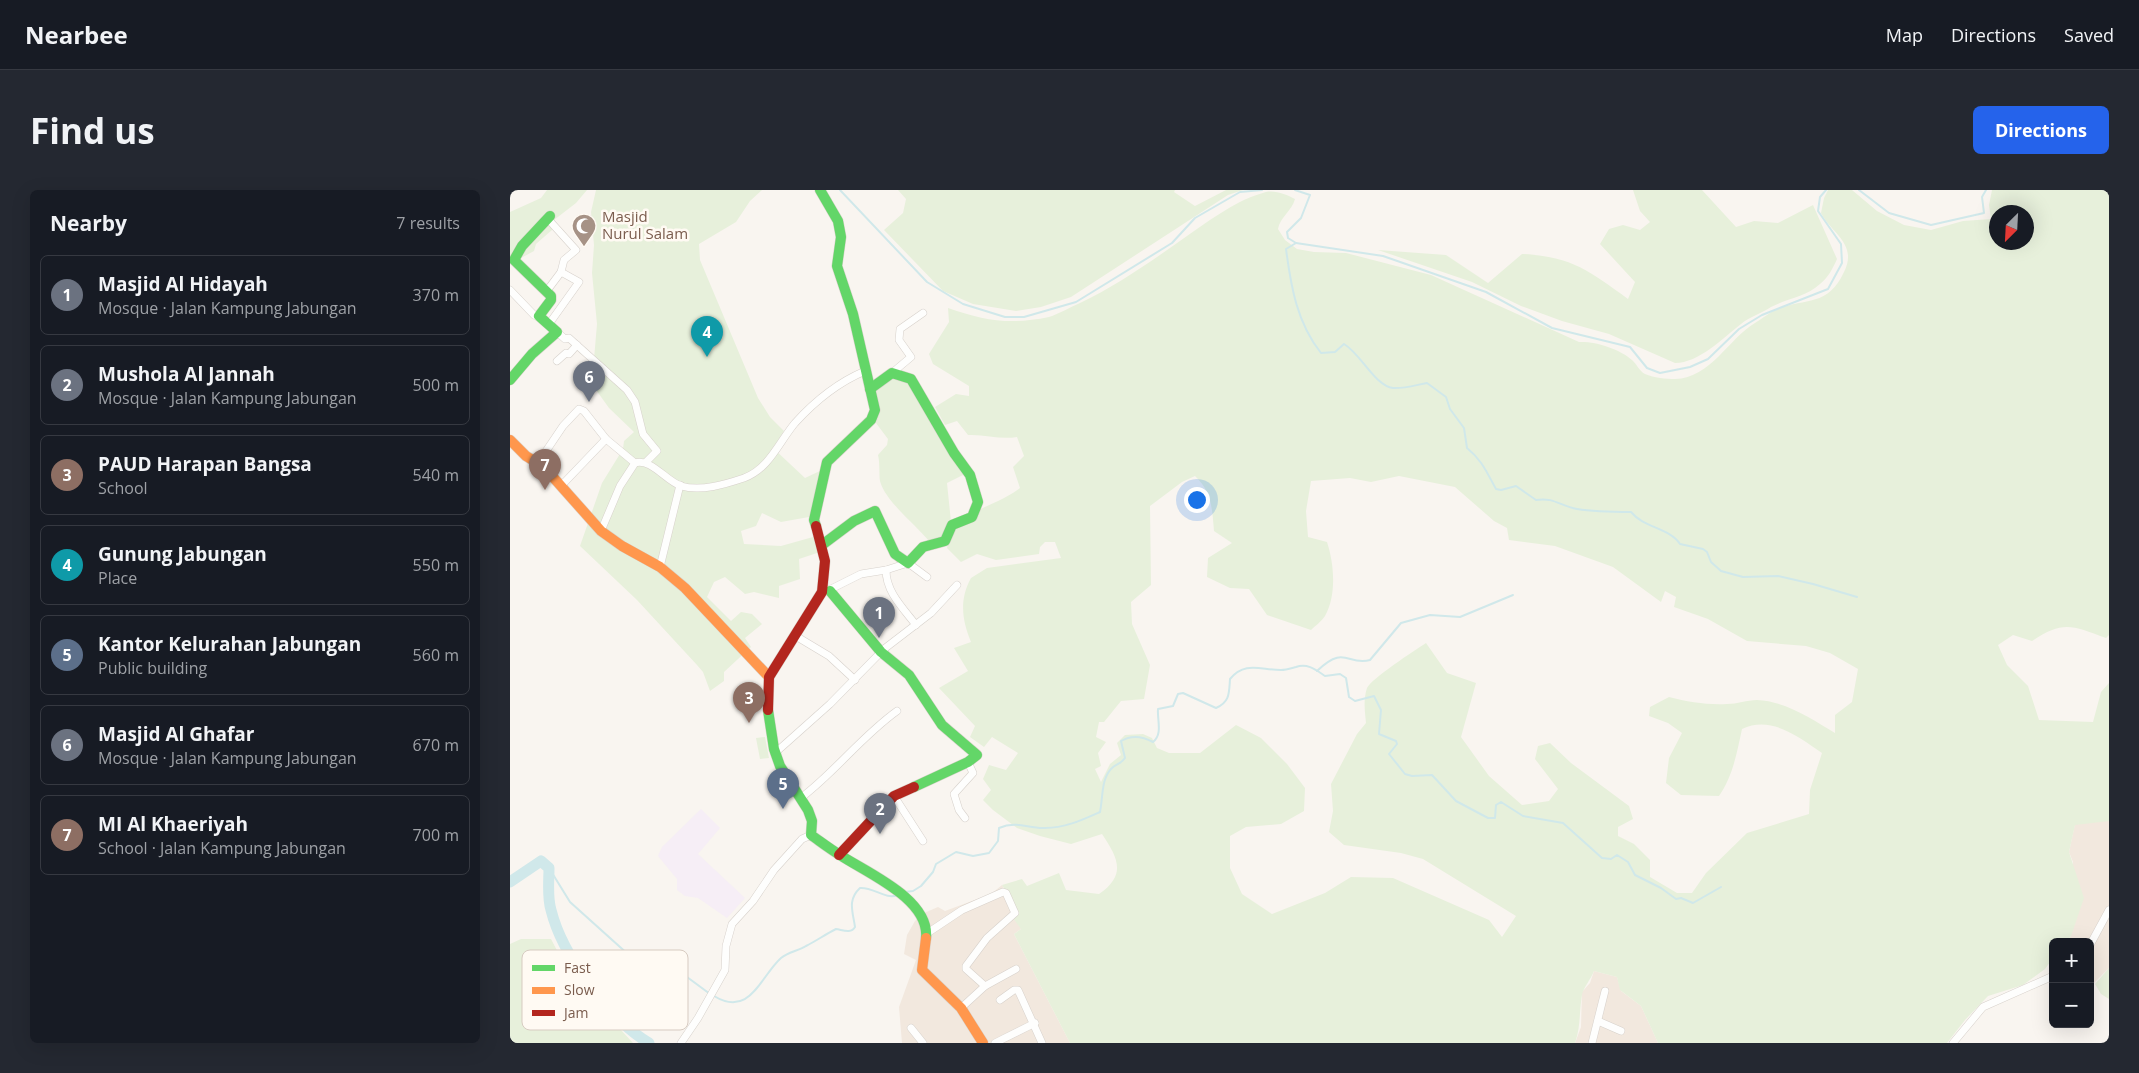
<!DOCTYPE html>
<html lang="en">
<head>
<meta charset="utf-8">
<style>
  body { margin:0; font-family:"Open Sans",sans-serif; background:#242831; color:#f1f3f6 }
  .controls { position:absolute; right:15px; bottom:15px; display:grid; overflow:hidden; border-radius:8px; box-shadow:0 5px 20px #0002 }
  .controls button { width:45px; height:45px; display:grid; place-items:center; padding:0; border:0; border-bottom:1px solid #363941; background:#171b24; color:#f1f3f6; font:25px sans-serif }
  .compass { position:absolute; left:1479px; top:15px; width:45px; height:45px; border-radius:50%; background:#171b24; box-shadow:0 5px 20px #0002; rotate:204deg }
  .you { position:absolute; left:686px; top:309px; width:18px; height:18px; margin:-12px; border:4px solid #fff; border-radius:50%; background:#1a73e8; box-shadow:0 0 0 8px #1a73e833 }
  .badge { display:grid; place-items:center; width:32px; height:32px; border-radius:50%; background:#2563eb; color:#fff; font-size:16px; font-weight:700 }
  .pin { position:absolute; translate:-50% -41px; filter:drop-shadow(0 1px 2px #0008) }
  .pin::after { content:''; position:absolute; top:26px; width:18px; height:15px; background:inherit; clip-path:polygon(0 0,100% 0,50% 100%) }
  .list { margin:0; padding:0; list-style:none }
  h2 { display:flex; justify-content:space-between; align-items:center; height:65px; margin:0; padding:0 20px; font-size:21px }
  h2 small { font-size:16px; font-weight:400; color:#9ea1a6 }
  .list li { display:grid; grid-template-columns:32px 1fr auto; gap:15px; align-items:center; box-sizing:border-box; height:80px; margin:0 10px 10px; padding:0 10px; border:1px solid #363941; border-radius:8px }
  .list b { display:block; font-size:19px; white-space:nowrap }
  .list p { margin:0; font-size:16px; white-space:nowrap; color:#9ea1a6 }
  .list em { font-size:16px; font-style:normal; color:#9ea1a6 }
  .map { position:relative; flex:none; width:1599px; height:853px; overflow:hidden; border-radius:8px }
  header { display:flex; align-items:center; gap:30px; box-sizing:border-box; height:70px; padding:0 25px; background:#171b24; border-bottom:1px solid #363941 }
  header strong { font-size:24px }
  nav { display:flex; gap:28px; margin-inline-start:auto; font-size:18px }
  .intro { display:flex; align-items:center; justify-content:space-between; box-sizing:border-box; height:120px; padding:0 30px }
  h1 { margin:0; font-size:35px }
  .button { padding:12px 22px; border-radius:8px; background:#2563eb; color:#fff; font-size:18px; font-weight:700 }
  main { display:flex; gap:30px; padding:0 30px }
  aside { flex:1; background:#171b24; border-radius:8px; box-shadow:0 5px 20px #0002 }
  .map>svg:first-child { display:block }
  .residential { fill:#f2e8de }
  .education { fill:#f6eef6 }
  .green { fill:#e7f0db; fill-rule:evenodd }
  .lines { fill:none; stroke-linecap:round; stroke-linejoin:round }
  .stream { stroke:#d0e8ea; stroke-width:2 }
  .river { stroke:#d0e8ea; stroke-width:11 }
  .street-casing { stroke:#d7d1cb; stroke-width:8 }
  .fast-casing { stroke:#d9d2cb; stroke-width:11 }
  .slow-casing { stroke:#d9d2cb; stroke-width:11 }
  .jam-casing { stroke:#d9d2cb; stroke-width:11 }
  .street { stroke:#fefefd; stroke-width:7 }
  .fast { stroke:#63d668; stroke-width:10 }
  .slow { stroke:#ff974d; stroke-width:10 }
  .jam { stroke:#b3261e; stroke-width:10 }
  .labels { text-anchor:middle; stroke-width:5; stroke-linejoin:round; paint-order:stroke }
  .poi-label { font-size:15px; fill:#7a5c4d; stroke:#fffaf3; text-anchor:start }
  .key { fill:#fffaf3; stroke:#d7cbc1; stroke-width:1 }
  .key-label { font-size:14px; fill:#7a5c4d }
</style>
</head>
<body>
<header>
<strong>Nearbee</strong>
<nav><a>Map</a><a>Directions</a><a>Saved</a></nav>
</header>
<div class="intro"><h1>Find us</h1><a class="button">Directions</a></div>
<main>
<aside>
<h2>Nearby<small>7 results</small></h2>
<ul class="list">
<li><span class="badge" style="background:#6b7280">1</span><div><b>Masjid Al Hidayah</b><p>Mosque · Jalan Kampung Jabungan</p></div><em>370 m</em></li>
<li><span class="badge" style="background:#6b7280">2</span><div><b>Mushola Al Jannah</b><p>Mosque · Jalan Kampung Jabungan</p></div><em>500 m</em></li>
<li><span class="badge" style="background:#8d6e63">3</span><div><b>PAUD Harapan Bangsa</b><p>School</p></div><em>540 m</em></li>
<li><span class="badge" style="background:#0f9aa8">4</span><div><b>Gunung Jabungan</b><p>Place</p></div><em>550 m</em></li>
<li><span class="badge" style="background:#5c6f8a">5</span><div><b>Kantor Kelurahan Jabungan</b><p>Public building</p></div><em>560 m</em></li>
<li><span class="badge" style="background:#6b7280">6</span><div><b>Masjid Al Ghafar</b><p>Mosque · Jalan Kampung Jabungan</p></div><em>670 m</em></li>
<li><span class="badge" style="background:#8d6e63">7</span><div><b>MI Al Khaeriyah</b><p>School · Jalan Kampung Jabungan</p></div><em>700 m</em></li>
</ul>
</aside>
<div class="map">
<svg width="1599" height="853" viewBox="0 0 1599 853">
  <rect width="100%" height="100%" fill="#f9f5f0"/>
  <!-- residential -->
  <g class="residential">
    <path d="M1587,631H1599V778L1580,797V752H1556L1561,746L1563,672L1559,662L1565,634Z"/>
    <path d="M492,695L509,724L511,739L504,744L560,853H392L389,817L406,770L394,764L397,745L405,731L414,723L428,717L435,721L470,708L475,709Z"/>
    <path d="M1084,781L1107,787L1111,801L1131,816L1148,853H1065L1071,837L1072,802L1080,793Z"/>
  </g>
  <!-- education -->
  <path class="education" d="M191,619L210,638L188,664L235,708L217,728L188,708L175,706L167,700V689L148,666L152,657Z"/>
  <!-- green -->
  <g class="green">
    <path d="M37,0H77L66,13L44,30L42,40L26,54L24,61L0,74V22L31,8Z"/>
    <path d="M86,0H252L240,11L226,32L189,54L190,70L248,208L260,227L274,241L263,258L295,288L312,280L303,318L299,327L271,332L252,323L246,336L231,341L234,354L271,356L303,347L310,362L289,369L290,389L269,396V408L244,402L235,404L215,387L204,392L197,407L221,431L231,422L242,424L252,434L235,448L241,457L214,482V491L200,501L193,482L187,475L127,410L70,356L92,293L113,259L114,251L124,242L99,218L71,179L84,169L87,134L82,83L84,55L81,22Z"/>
    <path d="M388,0H665L664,2L685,16L716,0H733L718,5L561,107L531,117L506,121L463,114L433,101L374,40L393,23L396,9Z"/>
    <path d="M1123,0H1192L1226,37L1244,31L1268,33L1303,15L1327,69C1323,78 1318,88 1310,94C1296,107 1278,108 1261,117C1252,123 1239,127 1231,134C1213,148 1189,173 1165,173L1099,144L1052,131L1011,116L962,92L868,60L936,65L978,93L1012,64C1063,67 1079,81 1118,109L1125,92L1090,54L1099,39L1113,35L1130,40L1140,32L1130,21Z"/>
    <path d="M1318,0H1342L1367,21L1394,35L1421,40L1453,31L1481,29L1479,15L1482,0H1599V445L1596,448C1562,436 1554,430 1522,451L1503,445L1488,455L1497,475L1518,496L1529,530L1583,532L1591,502L1599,493V631L1565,635L1559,662L1574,708L1561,746L1556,752H1543V768L1535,779L1513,795L1478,806L1455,830L1437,853H1148L1131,816L1110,800L1107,787L1084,781C1081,789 1073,798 1072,805C1069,822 1071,836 1065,853H560L504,744L511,739L503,728L509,723L492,695L512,689L517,696L549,683L556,700L589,704C617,685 608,668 592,644L561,654L530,646L507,638L483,620L473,610L481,600L473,589L479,575L496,580L508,563L482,547L474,557L460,547L465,536L429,498L458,481L444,458L461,452C452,430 449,410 461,388L477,378L551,368L545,352H535L530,357L529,364L486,370L467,364L451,372L437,358C446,319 483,319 510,298L503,277L514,266L507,247C490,250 475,244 458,245L447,231L435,235L425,217L446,204L459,206V196L423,174L419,164L439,132L438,118C475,131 500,135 539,127C549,124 560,117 570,113C608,95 643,70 677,46C702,29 726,10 756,2C766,0 777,5 785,9C782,21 770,27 768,39L775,50L787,59L804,62L836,63L921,85L1069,152C1085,151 1110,159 1122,170C1127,174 1129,181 1135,184C1144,188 1156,189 1165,189C1201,188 1218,149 1245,133C1252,129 1260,122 1267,119C1295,108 1318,117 1334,82C1348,54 1322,44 1311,23L1314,8ZM1486,22H1516V52H1486ZM685,286C702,302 702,318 704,341L722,353L698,368L697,387L720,398L739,399L757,425L801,440C805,436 812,431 815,426C827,405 824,373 817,352L798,347L796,321L801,291L840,288L861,292L889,286L945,297L984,331L997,338L999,350L1045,356L1103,377L1151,412L1155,401L1166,407L1164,417L1198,429L1237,451L1296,456L1320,463L1348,479L1342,512L1325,525V543C1302,529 1275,511 1247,510C1237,510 1227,514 1217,514C1197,515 1178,512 1159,507L1140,517L1139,526L1158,533L1172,543L1159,568L1156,593L1171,605L1209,606C1223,586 1227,562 1232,539C1261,525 1289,547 1312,563L1300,600L1299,624L1237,643L1196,683L1182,703H1167L1140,687V670L1124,654L1108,646V637L1123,629L1119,616L1061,573L1040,553L1028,556L1025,569L1048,599L1039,611L1012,615L979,586L951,547L966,493L937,483L916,453C904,461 862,488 857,498C853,510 855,522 856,533L847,544L821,594L823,621L819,642L834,655L891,663L913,669L1006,726L992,747L979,730L883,688L841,687L815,703L762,724L732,704L720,678V646L736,637L771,634L794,621L795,598L777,574L751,548L726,535L690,563H659L647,558L642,548L633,544L615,545L607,553L611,565L600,574L591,592L585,579L591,576L588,563L596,552L586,547L589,532H594L611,511L634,509L640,475L622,434L621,412L641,395L640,316L672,292Z"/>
    <path d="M384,185L398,190L457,283L437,293L441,332L434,350L419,351C406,335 375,311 370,291C369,286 370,272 368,265L377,255L378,249L366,233L369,221L363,200Z"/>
    <path d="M255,547L259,568L250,569L246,548Z"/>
    <path d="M11,749H41L68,801L98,826L123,853H0V754Z"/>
    <path d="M1599,778V809L1591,804L1585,794Z"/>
  </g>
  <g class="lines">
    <!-- stream -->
    <g class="stream">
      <path d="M330,0L417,92L453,114L495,127H514L566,112L662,53L685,28L730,2L752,0"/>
      <path d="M785,0L800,5L791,28L777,42L778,48L786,53L873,66L976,102L1042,138L1120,157L1137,178L1150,183L1180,177L1198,169L1229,139L1252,125L1318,99L1332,73L1331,54L1308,21L1310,7L1316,0"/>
      <path d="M1349,0L1379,23L1421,35L1474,23L1472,7L1476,0"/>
      <path d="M786,53L776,59C781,97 787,133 811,163L825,162L834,154C851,164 865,196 883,198C893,199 906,195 917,193L936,207L940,219L954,238L957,258C972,270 977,283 986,299L991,300L1006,296L1026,310C1044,307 1050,316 1067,319C1085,322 1103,322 1121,322C1134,338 1160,338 1170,354L1193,359L1197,362L1201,372L1211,381L1233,387L1268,386L1303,394L1347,407"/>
      <path d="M807,481C835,454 837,476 860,470L891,433L920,425L950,427L1003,405"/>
      <path d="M39,678L60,712L120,766C133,770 144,763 157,766L177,787L200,804"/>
      <path d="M395,702L403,701L411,696L423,682L426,674L446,662L463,666L479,663L488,651L489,638C507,630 518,639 535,638C555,638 572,630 590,622C593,608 591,588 602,578C606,574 611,574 615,568L611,551C621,545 632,546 643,552C653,544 647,530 648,519L663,516L668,504L673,503L706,518C720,512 719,503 720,489C735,471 750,480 771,480C776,480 782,478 786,477C798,473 806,480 815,486L830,484L836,488L839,507L845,511L864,506L871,520L869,544L886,551L887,554L879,564L895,584L902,586L922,585L946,611L978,628H985L986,615L991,612L1013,626L1053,633L1092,668L1101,669L1107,665L1118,672L1125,685L1151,698L1166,709L1171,708L1183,713L1211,697"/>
      <path d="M204,806C240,828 250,787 271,768C278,762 288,761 296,756C306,751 316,744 326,739C333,740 341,744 345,737C343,722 337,710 350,698C364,697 375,710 388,705"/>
    </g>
    <!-- river -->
    <path class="river" d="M0,692L31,671L39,678C39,691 37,707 41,720C52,765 100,830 139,853"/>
    <defs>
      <g id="street">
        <path d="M0,100L24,125L30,128"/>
        <path d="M36,102L51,82L54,70L66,60L38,29"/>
        <path d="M39,134L69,92L51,82"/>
        <path d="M47,142L55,149L59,148L117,200L125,212L133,244L147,261L136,272"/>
        <path d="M47,171L56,163L59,164L67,155"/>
        <path d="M382,183L401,167L389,150L390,139L413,123"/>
        <path d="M28,273L53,236L69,219L74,221L96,249L125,273"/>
        <path d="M51,296L96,249"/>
        <path d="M91,341L110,296L125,273C141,268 156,291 171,296C191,302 216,294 234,288C259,279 269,252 285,233C304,212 329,192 355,181"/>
        <path d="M150,377L170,295"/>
        <path d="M317,401L351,384L376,380"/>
        <path d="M406,435C393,418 376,402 376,380L398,373L417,387"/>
        <path d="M284,445L319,466L345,490"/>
        <path d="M265,563L320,514L374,459L421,423L447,395"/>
        <path d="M384,606L413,651"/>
        <path d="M292,607C326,581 352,546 387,521"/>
        <path d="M455,628L449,620L444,604L463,583L458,572"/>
        <path d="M416,744L452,720L493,702L496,703L505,723L477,748L456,776V779L475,796"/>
        <path d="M1580,755L1599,720"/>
        <path d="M490,810L504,800H508L532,853"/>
        <path d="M451,818L475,796L506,779"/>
        <path d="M1088,831L1111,841"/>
        <path d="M401,838L413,853"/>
        <path d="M171,853L188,828L215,780L216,756L222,734L243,711L264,680L292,649L301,645"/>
        <path d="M485,853L525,833"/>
        <path d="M1082,853L1095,801"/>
        <path d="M1443,853L1473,817L1543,786"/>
      </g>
      <g id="fast">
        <path d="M0,190L22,164L47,142L29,126L41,110V106L4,70L12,56L40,26"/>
        <path d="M306,336L304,330L317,272L361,230L365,220L343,124L327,76L331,47L328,31L310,0"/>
        <path d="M312,355L344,331L365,321L385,364L398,373L413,357L435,351L442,335L462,327L468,312L460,285L444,263L401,189L382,183L360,199"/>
        <path d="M320,401L371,462L399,485L432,535L467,565L458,572L404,597"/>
        <path d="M258,520L264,559L270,576L298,620L302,631L301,645C311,652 320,659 330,665C357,683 420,709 416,748"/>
      </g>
      <g id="slow">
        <path d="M0,250L16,266L34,277L91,341L112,356L150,377L175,398L259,487"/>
        <path d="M416,748L412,780L451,818L473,853"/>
      </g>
      <g id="jam">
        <path d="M258,520L259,487L312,402L315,371L306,336"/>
        <path d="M329,665L384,606L404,597"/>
      </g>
    </defs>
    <!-- street casing -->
    <use href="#street" class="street-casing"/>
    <!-- fast casing -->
    <use href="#fast" class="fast-casing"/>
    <!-- slow casing -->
    <use href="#slow" class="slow-casing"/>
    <!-- jam casing -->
    <use href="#jam" class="jam-casing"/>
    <!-- street -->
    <use href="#street" class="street"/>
    <!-- fast -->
    <use href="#fast" class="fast"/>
    <!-- slow -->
    <use href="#slow" class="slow"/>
    <!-- jam -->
    <use href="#jam" class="jam"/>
  </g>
  <!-- icons -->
  <defs>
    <symbol id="mosque-pin" viewBox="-11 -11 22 30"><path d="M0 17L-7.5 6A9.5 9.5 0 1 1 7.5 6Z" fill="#a69286" stroke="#fffaf3"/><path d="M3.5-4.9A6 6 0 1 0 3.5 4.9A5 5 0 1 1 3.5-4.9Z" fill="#fff"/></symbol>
  </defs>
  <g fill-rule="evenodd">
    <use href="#mosque-pin" x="60" y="22" width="28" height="38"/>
  </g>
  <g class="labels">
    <!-- poi labels -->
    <g class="poi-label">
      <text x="92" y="32">Masjid<tspan x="92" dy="17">Nurul Salam</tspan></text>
    </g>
  </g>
  <!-- legend -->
  <rect x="12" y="760" width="166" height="80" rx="8" class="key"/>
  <rect x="22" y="775" width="23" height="6" fill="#63d668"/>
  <rect x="22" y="797" width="23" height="7" fill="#ff974d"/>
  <rect x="22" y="820" width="23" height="6" fill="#b3261e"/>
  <g class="key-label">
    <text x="54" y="783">Fast</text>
    <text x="54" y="805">Slow</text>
    <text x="54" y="828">Jam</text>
  </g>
</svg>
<div class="controls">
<button>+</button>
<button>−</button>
</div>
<svg class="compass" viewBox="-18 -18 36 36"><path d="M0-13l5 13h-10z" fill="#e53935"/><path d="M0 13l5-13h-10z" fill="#9ea1a6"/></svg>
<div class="you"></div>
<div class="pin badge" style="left:369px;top:448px;background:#6b7280">1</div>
<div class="pin badge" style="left:370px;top:644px;background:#6b7280">2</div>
<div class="pin badge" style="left:239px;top:533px;background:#8d6e63">3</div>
<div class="pin badge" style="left:197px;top:167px;background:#0f9aa8">4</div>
<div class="pin badge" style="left:273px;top:619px;background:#5c6f8a">5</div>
<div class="pin badge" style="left:79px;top:212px;background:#6b7280">6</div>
<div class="pin badge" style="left:35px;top:300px;background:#8d6e63">7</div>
</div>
</main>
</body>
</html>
